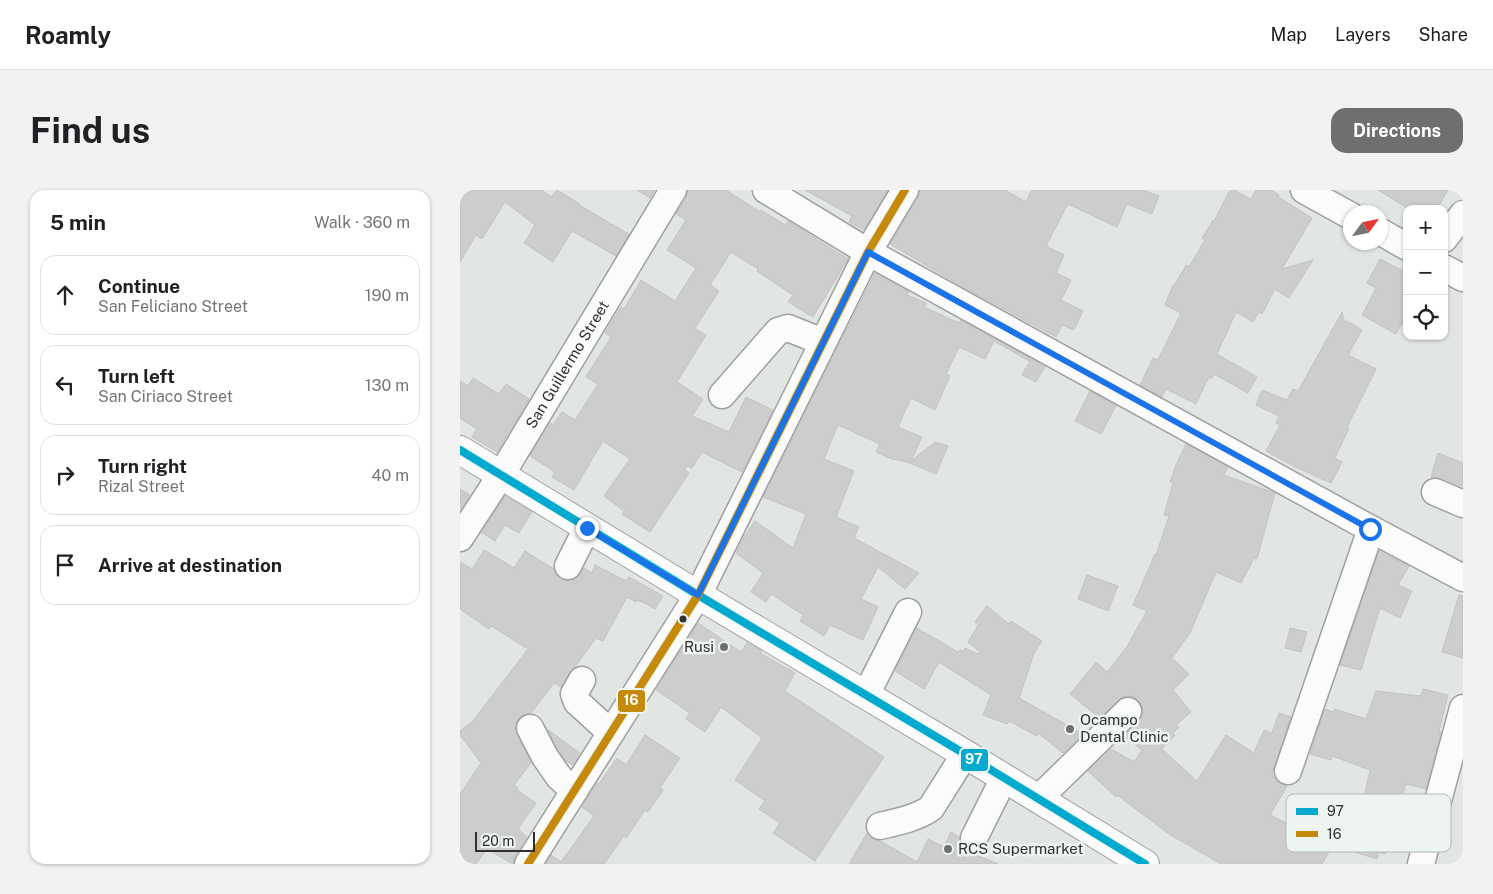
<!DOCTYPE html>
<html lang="en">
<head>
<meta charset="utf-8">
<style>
  body { margin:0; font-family:"Public Sans",sans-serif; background:#f2f2f2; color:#202124 }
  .controls { position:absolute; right:15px; top:15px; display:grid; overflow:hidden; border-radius:10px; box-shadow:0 1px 4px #0004 }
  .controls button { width:45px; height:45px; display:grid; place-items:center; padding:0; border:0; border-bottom:1px solid #e0e0e0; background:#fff; color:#202124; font:25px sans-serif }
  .compass { position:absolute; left:883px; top:15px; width:45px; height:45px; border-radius:50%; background:#fff; box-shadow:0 1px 4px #0004; rotate:57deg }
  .scale { position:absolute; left:15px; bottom:12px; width:60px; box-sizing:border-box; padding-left:5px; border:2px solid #2e312f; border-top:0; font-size:14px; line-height:18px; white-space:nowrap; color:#2e312f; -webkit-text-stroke:4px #eef5f0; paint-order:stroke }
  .stop { position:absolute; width:15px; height:15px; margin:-11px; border:4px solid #1a73e8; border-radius:50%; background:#fff }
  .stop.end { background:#1a73e8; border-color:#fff; box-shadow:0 1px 5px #0008 }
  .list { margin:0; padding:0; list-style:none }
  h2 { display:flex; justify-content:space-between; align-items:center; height:65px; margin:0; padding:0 20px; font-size:21px }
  h2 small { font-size:16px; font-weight:400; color:#757577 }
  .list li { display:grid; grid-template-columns:32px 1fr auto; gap:15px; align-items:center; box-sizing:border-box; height:80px; margin:0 10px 10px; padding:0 10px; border:1px solid #e0e0e0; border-radius:15px }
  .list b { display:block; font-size:19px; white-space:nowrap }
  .list p { margin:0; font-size:16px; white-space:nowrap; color:#757577 }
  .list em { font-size:16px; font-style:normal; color:#757577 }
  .icon { flex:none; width:28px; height:28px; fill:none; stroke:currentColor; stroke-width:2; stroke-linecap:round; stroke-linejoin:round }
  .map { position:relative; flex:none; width:1003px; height:674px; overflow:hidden; border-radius:15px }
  header { display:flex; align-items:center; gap:30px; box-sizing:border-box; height:70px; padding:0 25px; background:#fff; border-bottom:1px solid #e0e0e0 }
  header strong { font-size:24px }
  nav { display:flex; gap:28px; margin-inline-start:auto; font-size:18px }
  .intro { display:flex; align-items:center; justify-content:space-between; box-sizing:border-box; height:120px; padding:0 30px }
  h1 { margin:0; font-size:35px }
  .button { padding:12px 22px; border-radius:15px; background:#6d706e; color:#fff; font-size:18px; font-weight:700 }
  main { display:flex; gap:30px; padding:0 30px }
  aside { flex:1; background:#fff; border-radius:15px; box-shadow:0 1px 4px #0004 }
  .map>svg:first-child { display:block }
  .building { fill:#cccdcc; stroke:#c2c3c2 }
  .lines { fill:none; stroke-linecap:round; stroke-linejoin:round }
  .minor-casing { stroke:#9ea19f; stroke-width:29 }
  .major-casing { stroke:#9ea19f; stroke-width:30 }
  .minor { stroke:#fbfbfb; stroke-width:26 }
  .major { stroke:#fbfbfb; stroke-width:28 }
  .bus-1-casing { stroke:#eef5f0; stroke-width:11 }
  .bus-2-casing { stroke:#eef5f0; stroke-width:11 }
  .bus-1 { stroke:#00a9ce; stroke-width:8 }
  .bus-2 { stroke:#c5890c; stroke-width:8 }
  .route { stroke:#1a73e8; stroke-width:6 }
  .bus-dot { fill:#2e312f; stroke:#eef5f0; stroke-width:2 }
  .poi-dot { fill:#6d706e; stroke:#eef5f0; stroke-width:2 }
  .labels { text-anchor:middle; stroke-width:5; stroke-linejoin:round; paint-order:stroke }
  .street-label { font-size:15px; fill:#2e312f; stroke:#eef5f0 }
  .poi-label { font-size:15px; fill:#2e312f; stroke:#eef5f0; text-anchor:start }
  .key { fill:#eef5f0; stroke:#b4bab6; stroke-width:1 }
  .key-label { font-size:14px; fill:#2e312f }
  .line-badge { stroke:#eef5f0; stroke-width:2 }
  .badge-label { font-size:14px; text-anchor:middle; font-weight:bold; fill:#fff }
</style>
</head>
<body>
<header>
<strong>Roamly</strong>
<nav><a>Map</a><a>Layers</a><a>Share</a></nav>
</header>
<div class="intro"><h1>Find us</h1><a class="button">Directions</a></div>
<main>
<aside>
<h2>5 min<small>Walk · 360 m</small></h2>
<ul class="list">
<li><svg class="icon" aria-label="ahead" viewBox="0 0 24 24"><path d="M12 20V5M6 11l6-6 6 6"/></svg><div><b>Continue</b><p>San Feliciano Street</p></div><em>190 m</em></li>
<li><svg class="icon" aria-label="left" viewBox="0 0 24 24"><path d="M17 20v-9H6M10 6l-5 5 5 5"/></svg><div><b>Turn left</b><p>San Ciriaco Street</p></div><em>130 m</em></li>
<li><svg class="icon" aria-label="right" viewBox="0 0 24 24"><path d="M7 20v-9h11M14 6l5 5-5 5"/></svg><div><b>Turn right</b><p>Rizal Street</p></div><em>40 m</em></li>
<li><svg class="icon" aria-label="arrive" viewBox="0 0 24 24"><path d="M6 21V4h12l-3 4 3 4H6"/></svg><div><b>Arrive at destination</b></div></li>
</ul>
</aside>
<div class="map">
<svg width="1003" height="674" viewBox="0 0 1003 674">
  <rect width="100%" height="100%" fill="#e2e6e3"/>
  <!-- building -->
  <g class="building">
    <path d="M0,0H82L91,7L97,0L120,14L119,15L169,44L156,66L112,41L93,72L64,53L75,35L45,12L22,49L16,45L0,72Z"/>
    <path d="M177,0H195L190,8Z"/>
    <path d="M228,0H266L300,22L301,20L325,35L328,31L388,69L353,127L328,112L333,105L297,81L298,79L271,62L250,95L259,101L235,138L246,145L217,192L243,209L232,226L269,242L286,207L313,220L282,282L242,262L232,278L227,276L225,280L229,283L190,342L162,324L164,321L144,306L170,269L143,251L114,300L92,287L95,282L70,266L90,233L93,235L102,222L115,230L138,194L126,187L151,147L145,143L161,117L164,119L181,90L215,111L236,78L207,60L226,30L216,24L226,8Z"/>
    <path d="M345,0H428L404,40L389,32L392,26Z"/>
    <path d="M460,0H545L566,12L572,0H683L699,6L692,24L667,14L657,37L608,14L586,56L604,65L596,83L611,90L601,110L623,121L614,140L602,135L596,147L503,97L430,54L458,8Z"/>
    <path d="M770,0H774L791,9L796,0H811L819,5L818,7L852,28L822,79L853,70L829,108L815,99L802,124L799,122L793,132L776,122L757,164L797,187L788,203L754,184L752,188L749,187L736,214L706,199L702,207L680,195L693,168L698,170L721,123L705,115L713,95L714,96L726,75L729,77L745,50L742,48L753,30L754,31Z"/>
    <path d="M918,0H988L977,19H949Z"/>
    <path d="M920,69L947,83V124L936,144L902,125L916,98L907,93Z"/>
    <path d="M415,83L449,102L447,105L466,113L464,117L499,133L501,130L570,168L569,171L534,151L525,169L499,157L486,184L490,186L475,220L451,208L438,237L462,247L451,271L475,252L488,256L476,284L450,273L434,269V270L416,262L420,254L378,235L364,269L394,281L376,327L399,337L394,348L459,383L445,399L418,377L401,409L418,417L403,450L370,435L364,446L340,431L343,425L311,404L306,412L291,402L303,383L276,363L284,347L295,331L333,358L346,324L303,307Z"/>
    <path d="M882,122L885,133L887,131L902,140L888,165L916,179L887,237L889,238L875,268L882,272L871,293L835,277L806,261L820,235L816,233L819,226L796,215L802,200L827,210L833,199L838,201Z"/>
    <path d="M571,169L585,177L576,192L562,185Z"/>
    <path d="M13,188L39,204L46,194L69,209L37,262L12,247L17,239L0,228V191L8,196Z"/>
    <path d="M630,201L656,216L641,244L615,231Z"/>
    <path d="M726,254L768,277L764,285L815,303L797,369L794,368L781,393L756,382L730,443L712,468L729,484L713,500L731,522L716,535L719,537L713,543L715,545L702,559L737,591L766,545L794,563L804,540L812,543L819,523L831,527L812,584L817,591L823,595L827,596L810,625L849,644L851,641L874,653L862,674H761L709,644L657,605L656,607L628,581L651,559L674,572L682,560L664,546L678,532L682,526V517L678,510L672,506L664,507L658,510L640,528L610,504L636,472L647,482L666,458L687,421L673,415L695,364L696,365L709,326L704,325L713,293L710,292L716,275Z"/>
    <path d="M978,263L1003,273V297L981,288L971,287Z"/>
    <path d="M0,299L10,305L0,320Z"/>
    <path d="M45,306L72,322L59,343L45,335L35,351L21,342Z"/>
    <path d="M24,360L54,378L65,361L94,379L96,385L101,389L108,391L117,388L124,378L132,383L135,375L166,391L169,387L203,406L195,419L181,411V412L176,410V412L167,407L143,451L136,448L115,477L109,483L101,497L94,493L71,523L63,525L57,530L55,537L57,544L71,573L54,595L58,598L57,600L76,613L58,639L67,647L55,666L53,674L27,659L16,674H0V604L21,573L0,545V541L12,532L68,459L31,436L29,439L0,419V372L12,379Z"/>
    <path d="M919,361L949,376L938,395L952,401L940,428L920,418L901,480L880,475Z"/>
    <path d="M627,385L658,396L648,421L618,409Z"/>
    <path d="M999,405L1003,406V468L982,462Z"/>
    <path d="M527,416L549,434L551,431L582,451L574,463L559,508L623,544L603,563L578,543L577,546L549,531L547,534L523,525L531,505L479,472L464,499L435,481L457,438L498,462L500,460L503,461L505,458L518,464L520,462L508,452L518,435L515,432Z"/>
    <path d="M238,433L281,462L287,453L301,461L300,463L335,483L325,501L424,567L355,671L313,643L320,633L299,619L305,611L275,590L302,548L261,517L245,542L226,529L230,523L196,500Z"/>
    <path d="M830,438L847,442L841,462L825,458Z"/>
    <path d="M963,499L988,505L979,541L981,542L966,599L946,594L925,664L919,662L917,669L888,660L903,612L910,580L872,566L871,570L850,564L865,519L874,522L875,519L906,529L916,501L961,506Z"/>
    <path d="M88,540L120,563L113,575L106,571L98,559Z"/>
    <path d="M185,545L220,568L200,598L203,600L188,622L185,620L166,648L164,646L144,674H86L91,665L101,672L134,626L122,617L137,593L139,594L157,568L166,575Z"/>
    <path d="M491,642L499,647L501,656L507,661L538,674H389L407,643L409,647L415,650L420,651L457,672L468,649L484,657Z"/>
  </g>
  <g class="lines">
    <defs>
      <g id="minor">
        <path d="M306,0L408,62L911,339L1003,388"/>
        <path d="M844,0L891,26"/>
        <path d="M921,42L947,57"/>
        <path d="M984,49L1003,24"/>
        <path d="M984,78L1003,88"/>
        <path d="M262,205L318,141L328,138L363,152"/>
        <path d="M975,302L1003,314"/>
        <path id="s1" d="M0,348L41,285L213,0"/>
        <path d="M108,376L127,338"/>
        <path d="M122,490L114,504L117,512L151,543"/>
        <path d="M406,505L448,422"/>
        <path d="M70,538L85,567L99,587L114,601"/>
        <path d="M828,581L911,339"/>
        <path d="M578,609L668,521"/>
        <path d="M420,636C437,632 457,628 471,618L505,564"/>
        <path d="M514,648L544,588"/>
        <path d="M68,674L238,405L408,62L445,0"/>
        <path d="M961,674L1003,518"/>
      </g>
      <path id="major" d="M0,260L238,405L505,564L685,674"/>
    </defs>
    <!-- minor casing -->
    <use href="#minor" class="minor-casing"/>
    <!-- major casing -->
    <use href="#major" class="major-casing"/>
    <!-- minor -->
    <use href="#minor" class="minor"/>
    <!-- major -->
    <use href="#major" class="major"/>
    <defs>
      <path id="bus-1" d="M0,260L238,405L505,564L685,674"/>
      <path id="bus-2" d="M68,674L238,405L408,62L445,0"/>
    </defs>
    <!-- bus-1 casing -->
    <use href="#bus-1" class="bus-1-casing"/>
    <!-- bus-2 casing -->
    <use href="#bus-2" class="bus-2-casing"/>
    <!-- bus-1 -->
    <use href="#bus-1" class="bus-1"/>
    <!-- bus-2 -->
    <use href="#bus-2" class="bus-2"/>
  </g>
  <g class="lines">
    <!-- route -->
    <path class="route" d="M127,338L238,405L408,62L910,339"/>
  </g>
  <!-- markers -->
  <circle class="bus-dot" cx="223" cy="429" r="4.5"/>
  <g class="poi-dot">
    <circle cx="264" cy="457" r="5"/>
    <circle cx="610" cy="539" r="5"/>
    <circle cx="488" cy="659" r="5"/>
  </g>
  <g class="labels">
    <!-- street labels -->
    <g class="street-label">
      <text dy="5" stroke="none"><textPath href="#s1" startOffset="204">San Guillermo Street</textPath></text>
    </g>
    <!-- poi labels -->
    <g class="poi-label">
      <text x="254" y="462" text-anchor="end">Rusi</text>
      <text x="620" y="535">Ocampo<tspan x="620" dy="17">Dental Clinic</tspan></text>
      <text x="498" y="664">RCS Supermarket</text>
    </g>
  </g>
  <!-- legend -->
  <rect x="826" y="604" width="165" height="58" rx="8" class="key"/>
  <rect x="836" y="618" width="22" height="7" fill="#00a9ce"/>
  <rect x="836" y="641" width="22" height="6" fill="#c5890c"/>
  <g class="key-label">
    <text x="867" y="626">97</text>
    <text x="867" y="649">16</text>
  </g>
  <g class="line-badge">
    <rect x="157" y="499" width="29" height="24" rx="5" fill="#c5890c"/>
    <rect x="500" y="558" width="29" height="24" rx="5" fill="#00a9ce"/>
  </g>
  <g class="badge-label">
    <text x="171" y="515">16</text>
    <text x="514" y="574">97</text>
  </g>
</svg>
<div class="controls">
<button>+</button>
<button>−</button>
<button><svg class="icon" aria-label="locate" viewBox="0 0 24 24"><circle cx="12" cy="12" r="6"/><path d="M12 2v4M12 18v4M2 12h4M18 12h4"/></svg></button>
</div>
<svg class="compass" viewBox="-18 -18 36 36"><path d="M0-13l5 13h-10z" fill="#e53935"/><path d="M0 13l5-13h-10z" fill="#757577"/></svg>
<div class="scale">20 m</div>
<div class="stop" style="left:910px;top:339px"></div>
<div class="stop end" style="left:127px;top:338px"></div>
</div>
</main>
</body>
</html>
